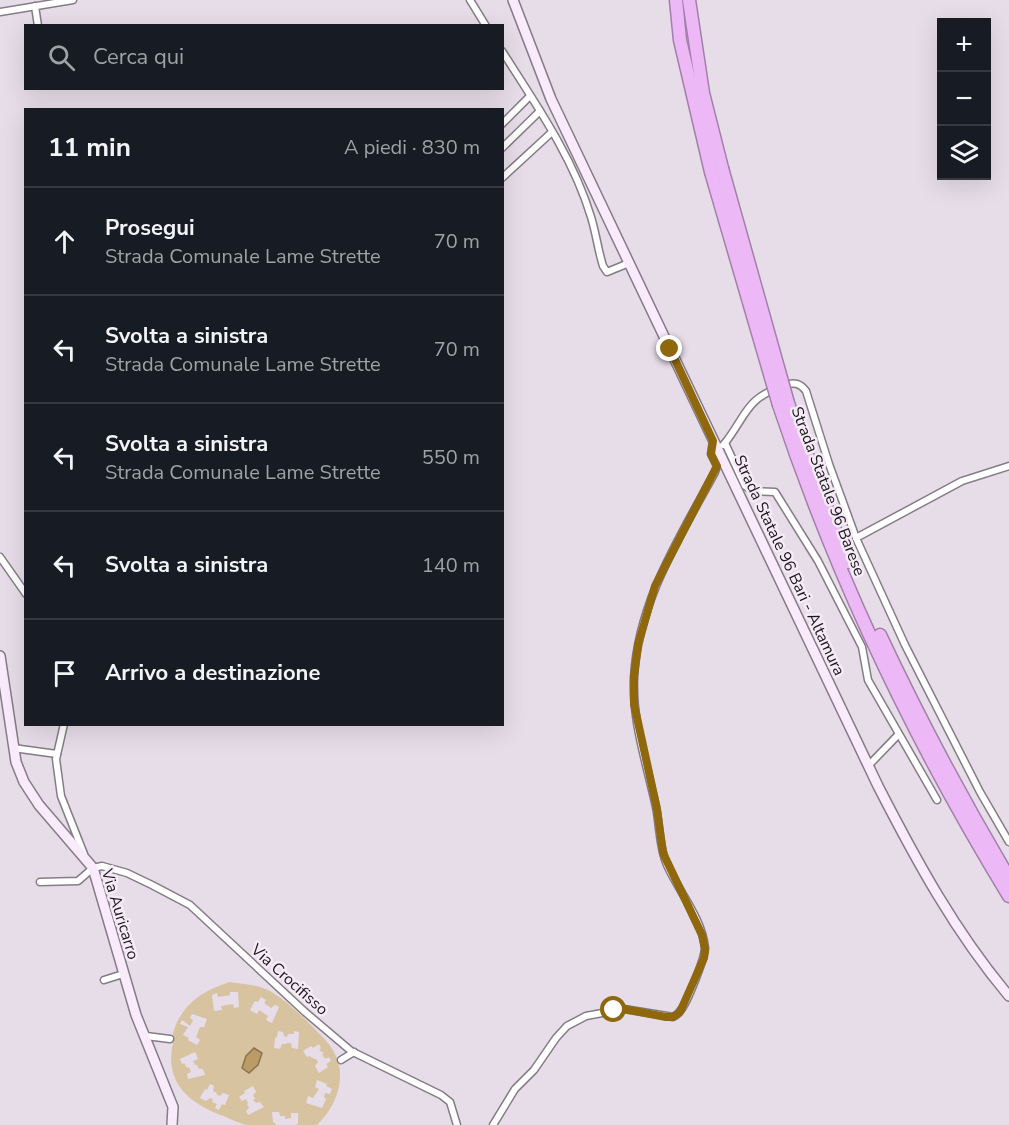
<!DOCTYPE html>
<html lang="it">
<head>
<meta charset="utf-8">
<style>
  body { margin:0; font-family:"Nunito Sans",sans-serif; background:#242831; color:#f1f3f6 }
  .controls { position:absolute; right:18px; top:18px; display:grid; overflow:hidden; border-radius:0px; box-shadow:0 6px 24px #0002 }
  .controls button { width:54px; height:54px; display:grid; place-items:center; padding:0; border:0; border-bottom:2px solid #363941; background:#171b24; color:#f1f3f6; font:30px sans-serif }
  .stop { position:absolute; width:18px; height:18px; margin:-14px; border:4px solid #8f670d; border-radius:50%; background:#fff }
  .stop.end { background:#8f670d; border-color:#fff; box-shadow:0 2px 6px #0008 }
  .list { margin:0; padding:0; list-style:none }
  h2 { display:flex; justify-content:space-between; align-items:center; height:78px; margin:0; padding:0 24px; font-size:26px }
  h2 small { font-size:20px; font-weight:400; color:#9ea1a6 }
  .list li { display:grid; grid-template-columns:39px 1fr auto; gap:18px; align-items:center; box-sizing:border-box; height:108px; padding:0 24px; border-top:2px solid #363941 }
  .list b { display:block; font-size:22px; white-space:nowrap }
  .list p { margin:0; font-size:20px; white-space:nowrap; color:#9ea1a6 }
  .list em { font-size:20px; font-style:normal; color:#9ea1a6 }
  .icon { flex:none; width:33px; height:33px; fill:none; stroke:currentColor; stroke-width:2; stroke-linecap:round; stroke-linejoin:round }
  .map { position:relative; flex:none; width:1009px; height:1125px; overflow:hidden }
  .search { position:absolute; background:#171b24; box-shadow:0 6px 24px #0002; left:24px; top:24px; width:480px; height:66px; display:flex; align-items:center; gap:15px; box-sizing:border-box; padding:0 21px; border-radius:0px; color:#9ea1a6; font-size:22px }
  .panel { position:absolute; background:#171b24; box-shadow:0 6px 24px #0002; left:24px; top:108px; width:480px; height:618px; border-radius:0px }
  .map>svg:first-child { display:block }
  .green { fill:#d8c3a1; fill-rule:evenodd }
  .water { fill:#bb9c67; stroke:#8b7450; stroke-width:1.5 }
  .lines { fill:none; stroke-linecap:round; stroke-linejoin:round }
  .street-casing { stroke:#857c86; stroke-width:9 }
  .secondary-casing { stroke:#857c86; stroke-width:12 }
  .highway-casing { stroke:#a280a9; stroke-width:15 }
  .street { stroke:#fff; stroke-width:6 }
  .secondary { stroke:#f9eafc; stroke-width:9 }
  .highway { stroke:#ecb8f6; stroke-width:12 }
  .highway-bridge-casing { stroke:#a280a9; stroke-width:15; stroke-linecap:butt }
  .highway-bridge { stroke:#ecb8f6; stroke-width:12 }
  .route { stroke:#8f670d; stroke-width:8 }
  .labels { text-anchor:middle; stroke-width:5; stroke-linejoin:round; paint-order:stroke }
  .street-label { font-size:16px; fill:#1a171b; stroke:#f5ebf6 }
</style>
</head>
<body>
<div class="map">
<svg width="1009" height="1125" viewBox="0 0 1009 1125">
  <rect width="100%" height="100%" fill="#e7dde9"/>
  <!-- green -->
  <path class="green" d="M230,982C243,984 259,985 270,991C283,998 295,1010 306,1020C314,1029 324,1037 331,1047C349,1073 338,1105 317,1125H296L298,1123V1113H291V1118L285,1119V1116H280L279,1112H272L273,1122L275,1123L276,1125C267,1125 256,1125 248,1125C240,1124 233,1120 226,1117C189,1104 162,1082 174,1039L172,1037C179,1006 201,991 230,982ZM230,992H238L239,1007L234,1008L233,1004L221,1006L222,1010L214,1011L212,995L217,993L218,997L230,995ZM261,997L266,1000L264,1003L271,1008L275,1005L279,1007L272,1023L266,1020L268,1016L259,1010L257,1014L250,1010L255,1001L258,1002ZM192,1014L207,1019L204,1027H200L196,1037L200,1040L197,1045L188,1040L189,1038L183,1035L188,1027L180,1024L182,1020L190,1026L193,1020L190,1018ZM278,1031L283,1032L284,1036L287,1037L288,1034H294V1031L299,1032L298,1049L292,1048L291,1043H287L286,1044H282L280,1049L274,1048L275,1038L277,1037ZM319,1044L321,1048L319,1050L324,1053L322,1054L325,1059L329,1057L331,1061L326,1064L328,1067L319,1073L315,1066L318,1062L316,1059H314L310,1056L307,1057L303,1051L311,1046L313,1048ZM195,1052L198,1059L193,1061L195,1065H197L199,1069H203L205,1075L188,1079L187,1074L191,1072L189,1067L187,1068L184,1063L182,1064L180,1059ZM317,1080L327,1084L326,1086L332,1089L330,1094L325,1093L324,1097L326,1099L322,1108L306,1103L308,1096L313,1098L319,1089L315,1087ZM210,1084L214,1086L213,1091L217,1093L216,1094L220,1096L223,1093L229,1095L225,1105L222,1104L219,1110L215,1108L217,1104L212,1102L213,1099L210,1098L206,1101L200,1098L205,1089L207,1090ZM253,1086L256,1092L253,1095L255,1099L253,1100L256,1103L260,1102L264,1107L248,1115L246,1111L249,1108L247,1104L248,1103L246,1099L242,1101L239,1097L245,1093L244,1091Z"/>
  <!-- water -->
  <path class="water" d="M254,1048L262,1053L258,1065L249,1073L242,1068L246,1056Z"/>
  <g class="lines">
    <defs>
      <g id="street">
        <path d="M470,0L486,26"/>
        <path d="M35,6L38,26"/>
        <path d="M0,12L73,0"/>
        <path d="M502,51C535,103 573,157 591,217C596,233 598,250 603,266L607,272L629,263"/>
        <path d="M502,124L530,96"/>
        <path d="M502,148L540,111"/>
        <path d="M502,178L552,132"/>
        <path d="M725,443C748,413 745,399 785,385C794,382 800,383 806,391L829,464L856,538L905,645L980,792L1009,842"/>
        <path d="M723,445L725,443L745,486L753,491L775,492L818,561L862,647L868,680L937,800"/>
        <path d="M856,538L962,481L1009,466"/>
        <path d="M0,557L26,594"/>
        <path d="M64,724L56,759L61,796L84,854"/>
        <path d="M13,748L57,754"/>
        <path d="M868,766L898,735"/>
        <path d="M40,882L78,881L93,868L102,866L127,873L152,885L190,905L305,1012L351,1051L441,1095L450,1102L457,1125"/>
        <path d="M104,980L123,974"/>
        <path d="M146,1036L170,1039"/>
        <path d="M341,1060L354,1052"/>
        <path d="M493,1125L515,1089L534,1070L556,1038L567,1026L586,1016L624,1009L673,1017C675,1016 679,1013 680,1011C687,1004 705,957 705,948C702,918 679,892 667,865C659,847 660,827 656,807C647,765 632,722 634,678C638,601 680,537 715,472L717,466L711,454L713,441"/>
      </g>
      <g id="secondary">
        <path d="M513,0L551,99L878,786C916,860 955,932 1009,996"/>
        <path d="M0,656L16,762L24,782L39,805L93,868L136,1015L173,1107L172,1125"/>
      </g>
      <g id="highway">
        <path d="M676,0L680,40L711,172"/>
        <path d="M689,0L703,93L722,168"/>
        <path d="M788,403L847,562"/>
        <path d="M779,405C836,577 915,742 1009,896"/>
        <path d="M880,635C919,718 962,799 1009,878"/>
      </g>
    </defs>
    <!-- street casing -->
    <use href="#street" class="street-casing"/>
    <!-- secondary casing -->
    <use href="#secondary" class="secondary-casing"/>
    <!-- highway casing -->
    <use href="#highway" class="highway-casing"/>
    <!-- street -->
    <use href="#street" class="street"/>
    <!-- secondary -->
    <use href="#secondary" class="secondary"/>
    <!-- highway -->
    <use href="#highway" class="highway"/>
    <defs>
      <g id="highway-bridge">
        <path d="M722,168L788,403"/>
        <path d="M711,172L779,405"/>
      </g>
    </defs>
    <!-- highway-bridge casing -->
    <use href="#highway-bridge" class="highway-bridge-casing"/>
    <!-- highway-bridge -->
    <use href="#highway-bridge" class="highway-bridge"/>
  </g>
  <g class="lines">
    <!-- route -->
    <path class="route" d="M614,1010L624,1009L666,1017H673L680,1012L704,958L705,949L702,935L663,853L657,809L634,704V676L638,645L655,586L717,466L711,454L713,441L670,349"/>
  </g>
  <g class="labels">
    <!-- street labels -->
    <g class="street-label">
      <text transform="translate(829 491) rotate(69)" y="6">Strada Statale 96 Barese</text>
      <text transform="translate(790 565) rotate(65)" y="6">Strada Statale 96 Bari - Altamura</text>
      <text transform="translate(121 914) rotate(73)" y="6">Via Auricarro</text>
      <text transform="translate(290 979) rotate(42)" y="6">Via Crocifisso</text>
    </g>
  </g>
</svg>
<div class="controls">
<button>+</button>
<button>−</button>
<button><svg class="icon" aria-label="layers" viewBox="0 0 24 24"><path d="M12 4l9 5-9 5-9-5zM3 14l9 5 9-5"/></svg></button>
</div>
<div class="stop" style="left:614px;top:1010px"></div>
<div class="stop end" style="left:670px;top:349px"></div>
<div class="search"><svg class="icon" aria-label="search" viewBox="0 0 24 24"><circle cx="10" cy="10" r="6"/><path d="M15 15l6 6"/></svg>Cerca qui</div>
<section class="panel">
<h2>11 min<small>A piedi · 830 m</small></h2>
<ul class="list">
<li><svg class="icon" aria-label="ahead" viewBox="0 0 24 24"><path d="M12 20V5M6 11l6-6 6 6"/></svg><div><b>Prosegui</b><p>Strada Comunale Lame Strette</p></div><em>70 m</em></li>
<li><svg class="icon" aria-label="left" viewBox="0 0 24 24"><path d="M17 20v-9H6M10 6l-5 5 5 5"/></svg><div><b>Svolta a sinistra</b><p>Strada Comunale Lame Strette</p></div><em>70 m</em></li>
<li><svg class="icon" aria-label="left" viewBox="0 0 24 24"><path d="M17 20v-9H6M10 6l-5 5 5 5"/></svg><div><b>Svolta a sinistra</b><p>Strada Comunale Lame Strette</p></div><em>550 m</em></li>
<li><svg class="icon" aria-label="left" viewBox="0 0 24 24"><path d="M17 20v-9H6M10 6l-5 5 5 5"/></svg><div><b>Svolta a sinistra</b></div><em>140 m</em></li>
<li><svg class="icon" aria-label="arrive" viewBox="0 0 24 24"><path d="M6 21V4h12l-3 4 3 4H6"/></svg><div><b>Arrivo a destinazione</b></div></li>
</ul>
</section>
</div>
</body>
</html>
